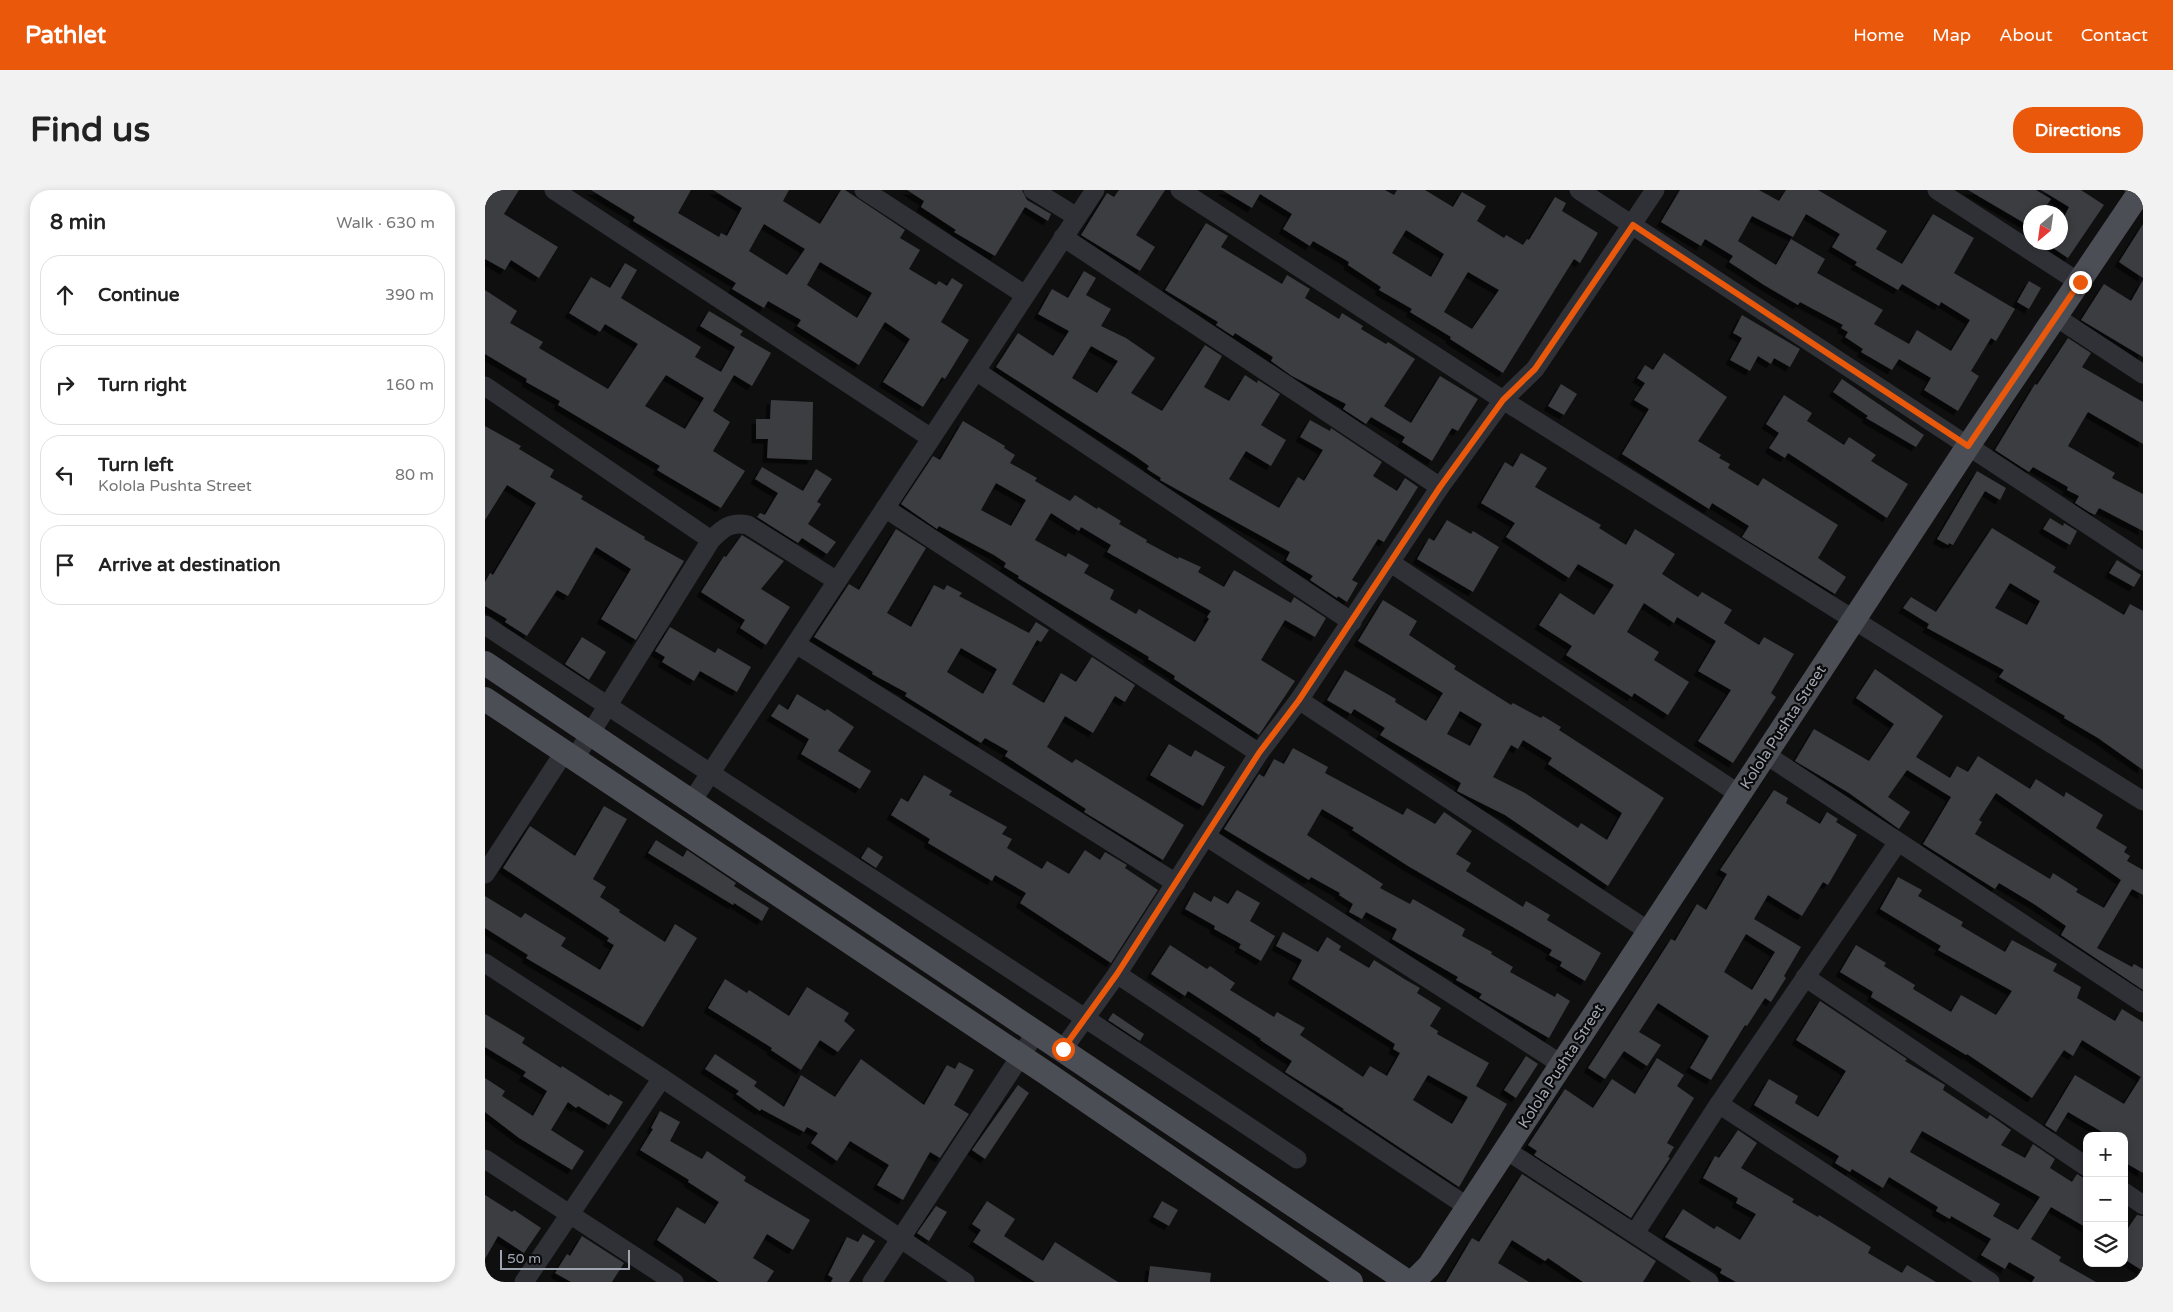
<!DOCTYPE html>
<html lang="en">
<head>
<meta charset="utf-8">
<style>
  body { margin:0; font-family:"Varela Round",sans-serif; background:#f2f2f2; color:#222 }
  .controls { position:absolute; right:15px; bottom:15px; display:grid; overflow:hidden; border-radius:10px; box-shadow:0 2px 8px #0003 }
  .controls button { width:45px; height:45px; display:grid; place-items:center; padding:0; border:0; border-bottom:1px solid #e0e0e0; background:#fff; color:#222; font:25px sans-serif }
  .compass { position:absolute; left:1538px; top:15px; width:45px; height:45px; border-radius:50%; background:#fff; box-shadow:0 2px 8px #0003; rotate:209deg }
  .scale { position:absolute; left:15px; bottom:12px; width:130px; box-sizing:border-box; padding-left:5px; border:2px solid #9fa6b2; border-top:0; font-size:14px; line-height:18px; white-space:nowrap; color:#9fa6b2; -webkit-text-stroke:4px #0a0a0b; paint-order:stroke }
  .stop { position:absolute; width:15px; height:15px; margin:-11px; border:4px solid #ea580c; border-radius:50%; background:#fff }
  .stop.end { background:#ea580c; border-color:#fff; box-shadow:0 1px 5px #0008 }
  .list { margin:0; padding:0; list-style:none }
  h2 { display:flex; justify-content:space-between; align-items:center; height:65px; margin:0; padding:0 20px; font-size:21px }
  h2 small { font-size:16px; font-weight:400; color:#767676 }
  .list li { display:grid; grid-template-columns:32px 1fr auto; gap:15px; align-items:center; box-sizing:border-box; height:80px; margin:0 10px 10px; padding:0 10px; border:1px solid #e0e0e0; border-radius:20px }
  .list b { display:block; font-size:19px; white-space:nowrap }
  .list p { margin:0; font-size:16px; white-space:nowrap; color:#767676 }
  .list em { font-size:16px; font-style:normal; color:#767676 }
  .icon { flex:none; width:28px; height:28px; fill:none; stroke:currentColor; stroke-width:2; stroke-linecap:round; stroke-linejoin:round }
  .map { position:relative; flex:none; width:1658px; height:1092px; overflow:hidden; border-radius:20px }
  header { display:flex; align-items:center; gap:30px; box-sizing:border-box; height:70px; padding:0 25px; background:#ea580c; color:#fff }
  header strong { font-size:24px }
  nav { display:flex; gap:28px; margin-inline-start:auto; font-size:18px }
  .intro { display:flex; align-items:center; justify-content:space-between; box-sizing:border-box; height:120px; padding:0 30px }
  h1 { margin:0; font-size:35px }
  .button { padding:12px 22px; border-radius:20px; background:#ea580c; color:#fff; font-size:18px; font-weight:700 }
  main { display:flex; gap:30px; padding:0 30px }
  aside { flex:1; background:#fff; border-radius:20px; box-shadow:0 2px 8px #0003 }
  .map>svg:first-child { display:block }
  .building { fill:#3b3c41; fill-rule:evenodd; filter:url(#shadow) }
  .lines { fill:none; stroke-linecap:round; stroke-linejoin:round }
  .minor { stroke:#303136; stroke-width:19 }
  .major { stroke:#4c4e55; stroke-width:24 }
  .route { stroke:#ea580c; stroke-width:6 }
  .labels { text-anchor:middle; stroke-width:4.5; stroke-linejoin:round; paint-order:stroke }
  .street-label { font-size:15px; fill:#9fa6b2; stroke:#0a0a0b }
</style>
</head>
<body>
<header>
<strong>Pathlet</strong>
<nav><a>Home</a><a>Map</a><a>About</a><a>Contact</a></nav>
</header>
<div class="intro"><h1>Find us</h1><a class="button">Directions</a></div>
<main>
<aside>
<h2>8 min<small>Walk · 630 m</small></h2>
<ul class="list">
<li><svg class="icon" aria-label="ahead" viewBox="0 0 24 24"><path d="M12 20V5M6 11l6-6 6 6"/></svg><div><b>Continue</b></div><em>390 m</em></li>
<li><svg class="icon" aria-label="right" viewBox="0 0 24 24"><path d="M7 20v-9h11M14 6l5 5-5 5"/></svg><div><b>Turn right</b></div><em>160 m</em></li>
<li><svg class="icon" aria-label="left" viewBox="0 0 24 24"><path d="M17 20v-9H6M10 6l-5 5 5 5"/></svg><div><b>Turn left</b><p>Kolola Pushta Street</p></div><em>80 m</em></li>
<li><svg class="icon" aria-label="arrive" viewBox="0 0 24 24"><path d="M6 21V4h12l-3 4 3 4H6"/></svg><div><b>Arrive at destination</b></div></li>
</ul>
</aside>
<div class="map">
<svg width="1658" height="1092" viewBox="0 0 1658 1092">
  <defs>
    <filter id="shadow"><feDropShadow dx="-4.5" dy="4.5" stdDeviation="0" flood-color="#0009"/></filter>
  </defs>
  <rect width="100%" height="100%" fill="#0f0f10"/>
  <!-- building -->
  <g class="building">
    <path d="M9,0H34L19,24L73,57L54,88L26,70L20,80L0,69V14Z"/>
    <path d="M106,0H206L193,23L234,47L236,43L242,46L257,18L228,0H304L298,11L335,34L356,0H360L420,40L415,48L435,60L424,79L451,95L454,91L462,96L467,88L478,95L456,132L484,150L460,189L457,187L438,217L398,192L425,149L400,132L374,175L312,136L316,130L283,111L279,118L247,99L251,93L148,31L150,27ZM279,34L320,59L302,85L264,61ZM335,72L387,103L372,128L322,95Z"/>
    <path d="M422,0H537L542,10L566,24L563,31L540,17L510,66L469,42L471,40L436,17L439,11Z"/>
    <path d="M634,0H680L651,45L670,57L655,81L596,45L622,3L629,7Z"/>
    <path d="M737,0H900L909,5L912,0H940L968,17L977,2L1001,16L992,31L1019,48L1021,45L1038,55L1042,49L1044,50L1070,7L1081,13L1077,21L1113,43L1095,73L1089,69L1018,183L965,149L966,147L925,122L927,119L894,100L896,97L863,75L864,72L828,51L825,56L798,39L807,24L775,4L767,18ZM921,40L959,64L946,87L907,63ZM983,82L1014,100L987,139L959,122Z"/>
    <path d="M1195,0H1274L1294,11L1301,0H1333L1402,41L1391,59L1417,74L1448,24L1489,48L1469,83L1530,119L1511,151L1506,148L1486,181L1494,186L1473,221L1439,200L1446,188L1414,169L1407,180L1376,162L1378,159L1360,147L1363,142L1356,138L1358,135L1315,112L1313,115L1279,95L1244,72L1248,66L1220,49L1216,56L1176,32ZM1321,24L1355,44L1347,57L1372,72L1370,75L1413,100L1417,94L1454,116L1456,112L1485,130L1466,161L1432,140L1424,154L1389,134L1398,120L1332,83L1340,69L1306,49L1291,75L1253,51L1267,26L1308,47Z"/>
    <path d="M1483,0H1551L1566,9L1557,22H1546V37Z"/>
    <path d="M1556,0H1596L1619,15L1583,68L1559,52H1576V33L1584,17Z"/>
    <path d="M721,33L743,46L736,57L797,94L802,85L825,99L820,108L854,129L857,123L878,136L876,139L901,154L903,152L930,169L899,216L926,233L955,186L993,209L973,241L967,238L947,271L917,252L920,247L886,227L881,234L858,219L861,214L807,186L786,171L788,167L750,143L748,146L731,135L733,132L680,100Z"/>
    <path d="M1658,34V88L1634,72Z"/>
    <path d="M140,73L152,80L136,108L216,157L210,167L236,182L250,157L215,136L224,121L258,141L255,145L286,163L267,196L249,185L228,221L245,232L228,261L260,281L236,318L172,280L175,276L73,215L75,211L41,192L42,189L0,164V100L32,121L25,133L58,152L54,158L123,199L153,154L120,134L115,142L84,123L106,87L125,98ZM181,185L219,208L200,239L160,216Z"/>
    <path d="M599,81L611,88L601,105L626,119L616,136L641,148L670,168L646,203L677,221L720,155L737,166L719,197L744,211L760,185L772,193L773,190L795,204L776,235L801,250L786,276L761,261L744,289L794,318L813,287L819,291L838,260L815,247L825,230L845,241L846,238L897,272L888,286L912,301L920,288L933,297L899,352L893,349L867,390L873,393L862,412L853,406L852,408L825,390L828,386L801,370L805,362L675,290L676,288L662,279L664,276L650,266L511,177L533,143L568,166L584,141L553,124L567,99L583,108ZM606,156L633,171L612,203L587,188Z"/>
    <path d="M1658,90V167L1596,130L1619,94L1646,111Z"/>
    <path d="M1544,91L1556,98L1544,119L1532,112Z"/>
    <path d="M1257,125L1315,159L1305,177L1289,168L1286,174L1273,166L1265,181L1245,170L1257,148L1248,143Z"/>
    <path d="M1583,148L1606,163L1597,177L1658,212V254L1603,222L1583,256L1630,283L1627,288L1658,304V341L1614,318L1610,325L1604,322L1590,313L1594,306L1582,300L1583,297L1548,277L1544,282L1510,260L1550,194L1552,195Z"/>
    <path d="M1179,163L1242,207L1213,251L1236,265L1234,268L1245,274L1243,278L1273,296L1278,288L1353,335L1333,368L1361,387L1350,404L1257,347L1264,336L1227,313L1224,319L1137,264L1164,219L1149,210L1160,193L1152,188L1160,175L1168,180Z"/>
    <path d="M1357,189L1439,245L1431,257L1381,228L1383,226L1348,202Z"/>
    <path d="M1076,194L1092,204L1079,225L1063,216Z"/>
    <path d="M1299,205L1327,223L1322,231L1359,255L1364,247L1391,265L1386,271L1423,294L1402,328L1303,263L1300,268L1284,258L1294,243L1281,234Z"/>
    <path d="M286,210L328,212L327,270L282,268L283,249H271V229H285Z"/>
    <path d="M478,231L520,256L519,258L530,265L525,273L552,288L550,291L585,311L590,305L612,319L613,317L636,331L634,334L662,350L661,352L693,369L694,367L716,377L713,382L739,397L749,380L806,413L809,407L841,428L830,447L800,430L776,470L810,491L774,545L689,489L690,486L663,469L664,467L533,388L534,386L519,377L521,373L509,365L454,336L452,339L416,314L448,266L455,270ZM511,293L541,310L526,336L496,320ZM566,323L594,341L596,337L626,355L622,362L726,421L722,427L724,429L710,452L654,419L651,424L625,409L629,400L599,383L604,375L583,363L581,367L550,350Z"/>
    <path d="M0,236L36,256L34,259L69,280L65,287L98,306L96,309L160,347L159,349L199,371L151,450L116,429L146,379L111,357L83,406L72,400L42,446L20,432L22,429L0,416V392L5,383L8,385L51,313L22,295L0,330Z"/>
    <path d="M1036,263L1062,278L1050,297L1116,335L1114,338L1141,355L1150,339L1190,364L1177,384L1213,407L1217,402L1247,420L1239,433L1274,455L1279,447L1309,464L1286,503L1291,507L1248,573L1213,551L1246,500L1213,481L1231,451L1192,427L1189,433L1159,413L1142,442L1174,462L1169,470L1204,492L1183,525L1149,503L1147,507L1081,465L1087,456L1054,435L1075,403L1109,425L1129,395L1093,374L1084,388L1021,347L1030,333L996,313L1020,272L1028,277Z"/>
    <path d="M277,277L318,301L331,279L347,289L332,312L336,314L323,334L351,352L342,364L317,348L313,353L272,327L275,323L280,325L293,303L270,289Z"/>
    <path d="M1492,281L1521,298L1515,310L1500,301L1468,355L1464,353L1463,355L1452,349Z"/>
    <path d="M1565,328L1578,336L1579,333L1592,341L1585,355L1558,339Z"/>
    <path d="M962,330L986,344L988,341L1014,357L988,402L932,369L944,348L949,351Z"/>
    <path d="M1507,338L1571,377L1568,382L1639,425L1645,414L1658,421V580L1613,548L1579,528L1580,526L1514,487L1519,480L1442,438L1444,434L1418,418L1426,407L1451,422ZM1525,393L1555,411L1542,435L1510,418Z"/>
    <path d="M411,339L441,358L402,423L426,437L449,395L459,400L462,395L477,403L474,406L544,443L551,432L564,440L556,452L552,450L527,494L557,512L559,513L576,483L591,492L607,467L650,495L640,512L630,506L608,543L580,526L562,557L587,573L591,569L699,635L678,670L599,622L601,619L520,566L523,561L500,548L496,553L420,506L422,503L387,484L388,482L329,447L364,394L374,400ZM476,458L512,479L498,504L462,482Z"/>
    <path d="M257,345L299,371L276,399L305,417L281,455L255,438L260,430L216,402L239,366L241,367Z"/>
    <path d="M1632,370L1656,385L1649,397L1624,383Z"/>
    <path d="M898,410L932,431L924,445L971,476L969,479L1026,515L1028,513L1056,528L1058,526L1076,537L1074,540L1179,608L1123,696L1020,625L972,601L976,593L895,545L900,538L869,519L866,524L842,510L860,480L911,509L910,512L941,531L958,503L873,451ZM975,521L997,534L985,556L962,544ZM1038,550L1067,568L1063,574L1137,623L1122,650L1096,633L1093,638L1040,603L1008,587L1026,555L1033,559Z"/>
    <path d="M185,437L230,463L233,458L266,477L252,502L215,481L209,491L177,472L180,467L170,461Z"/>
    <path d="M97,447L121,462L104,490L80,474Z"/>
    <path d="M1390,479L1458,526L1431,567L1465,588L1472,576L1483,582L1493,566L1545,599L1551,589L1579,607L1581,602L1618,625L1611,638L1642,657L1639,662L1645,666L1642,671L1658,680V705L1647,699L1612,758L1647,777L1649,774L1658,779V800L1576,745L1581,736L1549,714L1514,693L1510,699L1438,654L1466,607L1422,580L1403,607L1425,622L1414,639L1364,603L1310,571L1329,539L1384,571L1409,534L1371,508ZM1511,603L1636,690L1619,718L1591,702L1593,699L1568,683L1565,689L1490,644L1497,632L1494,630Z"/>
    <path d="M312,504L340,521L342,519L369,537L353,561L386,581L375,599L316,564L324,549L286,526L294,514L303,520Z"/>
    <path d="M684,554L706,567L710,560L740,577L718,616L665,585Z"/>
    <path d="M808,558L843,577L840,583L918,625L922,618L950,634L959,622L987,641L971,664L986,673L981,681L1038,717L1041,711L1065,725L1062,730L1116,763L1100,791L1075,776L1077,772L1064,765L1067,760L923,676L867,640L869,638L837,619L822,645L898,694L895,698L925,714L928,709L980,739L977,746L1007,762L1006,764L1028,777L1025,782L1070,807L1072,803L1085,811L1064,848L994,808L997,804L971,790L973,787L907,749L912,739L881,722L877,729L864,722L868,714L854,705L855,703L826,687L824,690L739,639L774,584L779,587L789,569L799,574Z"/>
    <path d="M439,585L467,601L464,605L522,637L517,644L527,649L522,658L557,679L562,671L584,684L600,660L615,670L620,662L642,675L640,678L673,700L626,773L535,713L541,703L510,685L507,691L443,653L445,649L406,625L416,608L423,612Z"/>
    <path d="M1289,600L1303,608L1301,613L1335,634L1342,622L1353,629L1351,632L1372,645L1343,695L1338,692L1317,726L1283,705L1269,729L1316,757L1299,786L1301,788L1286,812L1280,808L1262,836L1260,835L1226,890L1205,878L1224,846L1173,813L1154,842L1176,855L1162,876L1139,861L1120,889L1103,878L1186,749L1190,751L1212,714L1221,720L1242,684L1235,680ZM1261,744L1290,762L1267,800L1239,782Z"/>
    <path d="M119,616L142,629L108,689L121,697L115,707L135,720L134,722L180,752L190,734L212,748L158,837L41,768L43,765L0,738V706L36,728L40,723L81,748L76,756L115,780L129,755L122,751L124,748L18,678L45,636L90,666Z"/>
    <path d="M171,650L198,667L202,660L251,693L249,696L284,718L277,731L249,713L248,715L163,663Z"/>
    <path d="M383,657L398,667L391,678L376,668Z"/>
    <path d="M1413,687L1437,700L1433,706L1478,732L1476,736L1520,762L1527,750L1572,774L1568,781L1596,797L1592,808L1630,831L1637,819L1658,832V983L1639,972V946H1624L1583,922L1571,942L1560,935L1590,885L1639,914L1656,887L1597,850L1588,866L1579,860L1547,908L1482,864L1481,865L1386,807L1388,802L1355,782L1371,755L1401,773L1399,776L1430,795L1428,799L1466,822L1476,805L1511,825L1527,801L1453,760L1456,756L1395,719Z"/>
    <path d="M752,700L775,713L765,731L790,746L776,771L754,758L756,754L729,739L730,736L700,719L709,702L726,712L729,706L743,714Z"/>
    <path d="M798,742L833,762L842,747L856,756L854,760L884,778L889,770L921,790L935,798L932,803L956,818L945,836L953,841L952,844L1004,873L991,896L1022,914L974,997L858,920L859,919L800,882L807,871L775,850L776,849L703,801L700,806L666,784L685,755L722,779L725,776L750,793L745,800L789,827L792,822L820,838L815,845L878,887L885,876L902,886L915,863L908,859L910,854L807,789L817,770L791,756ZM943,885L983,907L967,934L928,910Z"/>
    <path d="M240,789L262,803L264,800L304,826L322,797L364,823L359,831L370,840L353,862L335,850L316,880L286,860L287,858L223,818Z"/>
    <path d="M1335,811L1422,869L1420,871L1460,895L1458,900L1502,929L1505,925L1526,940L1516,955L1540,968L1548,954L1570,969L1565,978L1587,992L1592,984L1602,990V1038L1566,1017L1546,1049L1576,1067L1574,1071L1611,1092H1547L1550,1087L1524,1072L1520,1079L1496,1065L1506,1049L1466,1026L1465,1029L1451,1021L1453,1017L1404,987L1398,998L1367,979L1365,982L1350,973L1354,966L1269,915L1284,889L1313,906L1310,913L1333,927L1361,881L1311,850ZM1437,941L1555,1007L1533,1040L1508,1026L1515,1014L1425,962Z"/>
    <path d="M628,823L659,844L655,851L623,830Z"/>
    <path d="M0,824L40,848L37,853L76,878L77,876L124,906L125,904L138,912L124,935L93,916L91,918L83,912L66,940L99,961L87,980L34,948L0,922V888L20,901L17,906L48,926L62,901L38,886L41,882L0,857Z"/>
    <path d="M230,864L272,892L269,896L299,917L316,885L350,907L376,869L439,915L462,875L470,879L474,872L489,880L469,915L484,924L455,968L445,962L418,1010L392,995L404,975L365,951L352,971L326,953L333,943L322,937L319,942L276,919L275,921L251,904L254,901L220,879Z"/>
    <path d="M1041,866L1053,874L1031,908L1019,900Z"/>
    <path d="M1172,868L1199,885L1192,896L1209,908L1182,953L1189,957L1183,967L1185,968L1146,1028L1049,965L1052,961L1043,955L1080,899L1108,918L1127,889L1150,904Z"/>
    <path d="M533,895L544,903L500,969L487,960Z"/>
    <path d="M175,921L195,932L185,951L217,969L222,961L261,987L259,991L325,1030L308,1060L282,1044L268,1068L289,1081L282,1092H234L172,1050L192,1017L220,1034L234,1012L203,992L204,990L155,960L168,939L166,938Z"/>
    <path d="M1253,940L1272,953L1256,978L1309,1009L1307,1012L1333,1027L1334,1025L1386,1057L1383,1063L1417,1083L1422,1075L1451,1092H1251L1235,1083L1237,1079L1180,1047L1198,1019L1229,1039L1232,1036L1255,1050L1271,1024L1251,1013L1253,1008L1218,988L1230,966L1234,968Z"/>
    <path d="M1037,984L1171,1071L1158,1092H1098L1063,1068L1060,1071L1027,1050L1013,1073L1044,1092H961L987,1048L994,1052Z"/>
    <path d="M0,1005L27,1022L29,1020L56,1038L39,1063L13,1046L0,1069Z"/>
    <path d="M502,1011L530,1029L519,1046L558,1071L570,1052L633,1092H550L488,1052L496,1040L487,1034Z"/>
    <path d="M677,1011L693,1020L684,1036L668,1027Z"/>
    <path d="M451,1016L462,1022L444,1051L432,1043Z"/>
    <path d="M1652,1025L1658,1026V1081L1639,1069V1044Z"/>
    <path d="M378,1044L390,1051L364,1092H346L348,1088L343,1085L362,1047L373,1052Z"/>
    <path d="M97,1046L139,1073L127,1092H86L70,1083L82,1064L85,1066Z"/>
    <path d="M665,1076L726,1083L725,1092H663Z"/>
  </g>
  <g class="lines">
    <!-- minor -->
    <g class="minor">
      <path d="M69,0L446,248"/>
      <path d="M379,0L540,105"/>
      <path d="M548,0L592,27"/>
      <path d="M695,0L1018,210L1658,611"/>
      <path d="M1094,0L1658,371"/>
      <path d="M1452,0L1595,93"/>
      <path d="M578,47L955,297"/>
      <path d="M1571,127L1658,184"/>
      <path d="M491,181L867,432"/>
      <path d="M0,196L226,350"/>
      <path d="M400,318L774,563"/>
      <path d="M906,373L1254,604"/>
      <path d="M0,435C270,614 543,788 812,969"/>
      <path d="M311,454L691,693"/>
      <path d="M814,510L1165,742"/>
      <path d="M1280,564L1658,813"/>
      <path d="M90,568L226,350C238,338 246,331 263,335L352,391"/>
      <path d="M207,611L610,0"/>
      <path d="M722,647L1076,874"/>
      <path d="M0,684L80,561"/>
      <path d="M0,773L177,888L480,1092"/>
      <path d="M632,784L983,1017"/>
      <path d="M1320,787L1602,977"/>
      <path d="M578,859L632,784L774,563L814,510L955,297L1018,210L1050,179L1170,0"/>
      <path d="M1234,914L1505,1092"/>
      <path d="M1021,960L1224,1092"/>
      <path d="M0,969L189,1092"/>
      <path d="M1639,1002L1658,1015"/>
      <path d="M1150,1043L1234,914L1413,652"/>
      <path d="M39,1092L177,888"/>
      <path d="M387,1092L552,841"/>
    </g>
    <!-- major -->
    <g class="major">
      <path d="M0,473L923,1092"/>
      <path d="M0,509L561,883L866,1092"/>
      <path d="M928,1092L944,1076L983,1017L1483,256L1656,0"/>
    </g>
  </g>
  <g class="lines">
    <!-- route -->
    <path class="route" d="M578,859L632,784L774,563L814,510L955,297L1018,210L1050,179L1148,35L1483,256L1595,92"/>
  </g>
  <g class="labels">
    <!-- street labels -->
    <g class="street-label">
      <text transform="translate(1298 537) rotate(-57)" y="5">Kolola Pushta Street</text>
      <text transform="translate(1076 876) rotate(-57)" y="5">Kolola Pushta Street</text>
    </g>
  </g>
</svg>
<div class="controls">
<button>+</button>
<button>−</button>
<button><svg class="icon" aria-label="layers" viewBox="0 0 24 24"><path d="M12 4l9 5-9 5-9-5zM3 14l9 5 9-5"/></svg></button>
</div>
<svg class="compass" viewBox="-18 -18 36 36"><path d="M0-13l5 13h-10z" fill="#e53935"/><path d="M0 13l5-13h-10z" fill="#767676"/></svg>
<div class="scale">50 m</div>
<div class="stop" style="left:578px;top:859px"></div>
<div class="stop end" style="left:1595px;top:92px"></div>
</div>
</main>
</body>
</html>
